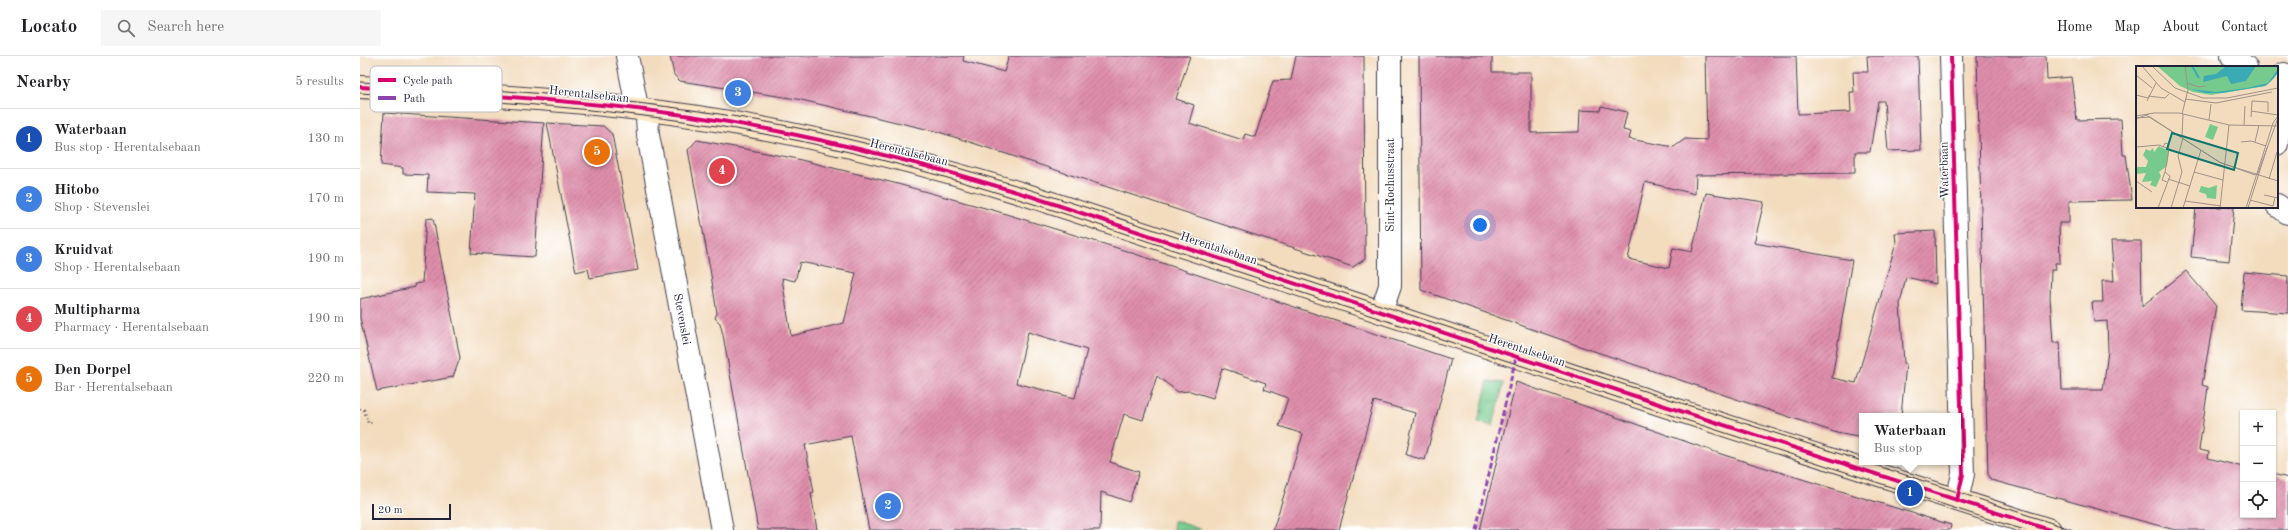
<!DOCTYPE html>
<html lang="en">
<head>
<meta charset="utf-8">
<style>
  body { margin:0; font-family:"Old Standard TT",serif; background:#f6f6f6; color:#202124 }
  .controls { position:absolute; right:12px; bottom:12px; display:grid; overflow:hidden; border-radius:0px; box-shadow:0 1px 3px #0004 }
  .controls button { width:36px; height:36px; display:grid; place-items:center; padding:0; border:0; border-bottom:1px solid #e0e0e0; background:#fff; color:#202124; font:20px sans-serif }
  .scale { position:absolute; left:12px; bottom:10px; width:79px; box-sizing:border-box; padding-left:4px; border:2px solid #22223b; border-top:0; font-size:11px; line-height:14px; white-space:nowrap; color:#22223b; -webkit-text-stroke:3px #fff; paint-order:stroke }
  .you { position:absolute; left:1120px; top:169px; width:14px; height:14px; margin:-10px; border:3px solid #fff; border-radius:50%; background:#1a73e8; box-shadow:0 0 0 6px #1a73e833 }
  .badge { display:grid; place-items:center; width:26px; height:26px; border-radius:50%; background:#ea580c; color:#fff; font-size:13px; font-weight:700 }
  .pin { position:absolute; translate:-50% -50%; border:2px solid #fff; box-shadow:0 1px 4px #0006 }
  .popup { position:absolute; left:1499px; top:357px; width:102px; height:52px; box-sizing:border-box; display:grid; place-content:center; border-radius:0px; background:#fff; filter:drop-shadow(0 1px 3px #0005); font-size:13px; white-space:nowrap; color:#757577 }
  .popup b { font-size:15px; color:#202124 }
  .popup::after { content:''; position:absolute; left:50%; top:100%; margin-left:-8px; border:8px solid transparent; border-top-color:#fff }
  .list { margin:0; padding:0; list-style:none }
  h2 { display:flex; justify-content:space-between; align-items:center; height:52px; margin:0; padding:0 16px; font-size:17px }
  h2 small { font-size:13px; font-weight:400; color:#757577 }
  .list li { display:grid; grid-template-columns:26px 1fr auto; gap:12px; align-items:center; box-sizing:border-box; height:60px; padding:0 16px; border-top:1px solid #e0e0e0 }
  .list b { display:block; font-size:15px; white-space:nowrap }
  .list p { margin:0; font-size:13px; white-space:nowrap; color:#757577 }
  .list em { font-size:13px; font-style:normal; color:#757577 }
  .icon { flex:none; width:22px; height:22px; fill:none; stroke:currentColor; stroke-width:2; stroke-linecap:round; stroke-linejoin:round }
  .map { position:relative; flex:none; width:1928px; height:474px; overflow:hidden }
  header { display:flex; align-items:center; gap:24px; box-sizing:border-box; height:56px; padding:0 20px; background:#fff; border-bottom:1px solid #e0e0e0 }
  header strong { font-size:19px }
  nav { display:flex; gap:22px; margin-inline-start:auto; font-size:14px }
  .search { width:280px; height:36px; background:#f6f6f6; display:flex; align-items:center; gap:10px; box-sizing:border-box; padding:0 14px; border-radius:0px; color:#757577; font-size:15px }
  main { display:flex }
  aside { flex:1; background:#fff }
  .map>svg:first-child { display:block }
  .grass { fill:url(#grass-tufts); stroke:#4c7664 }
  .building { fill:url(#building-hatch); fill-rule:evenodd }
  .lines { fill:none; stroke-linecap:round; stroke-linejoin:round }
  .street-casing { stroke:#413e4f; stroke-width:24 }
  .secondary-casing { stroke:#413e4f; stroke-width:24 }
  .path { stroke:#413e4f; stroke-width:2.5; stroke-dasharray:1 3; stroke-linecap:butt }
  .street { stroke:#fff; stroke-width:22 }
  .secondary { stroke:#fce6c4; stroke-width:22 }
  .tram { stroke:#22223b; stroke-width:1 }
  .quiet { stroke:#8e44ad; stroke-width:3; stroke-dasharray:6 3; stroke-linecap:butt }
  .cycleway-casing { stroke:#fff; stroke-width:6 }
  .cycleway { stroke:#d6006c; stroke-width:4 }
  .labels { text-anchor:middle; stroke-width:3; stroke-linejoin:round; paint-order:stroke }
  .street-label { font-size:12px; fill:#22223b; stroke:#fff }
  .inset-river { fill:none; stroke:#3aabb5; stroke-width:2 }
  .inset-road { fill:none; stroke:#9f928a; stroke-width:1 }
  .view { fill:#0f766e; fill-opacity:0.15; stroke:#0f766e; stroke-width:2 }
  .inset-edge { fill:none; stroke:#22223b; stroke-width:2 }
  .key { fill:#fff; stroke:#bdbdc4; stroke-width:1 }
  .key-label { font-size:11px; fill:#22223b }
</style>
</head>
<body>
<header>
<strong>Locato</strong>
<div class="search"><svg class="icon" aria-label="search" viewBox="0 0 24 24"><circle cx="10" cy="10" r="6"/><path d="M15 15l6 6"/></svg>Search here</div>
<nav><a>Home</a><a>Map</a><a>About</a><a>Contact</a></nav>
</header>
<main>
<aside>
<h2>Nearby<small>5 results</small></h2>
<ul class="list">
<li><span class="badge" style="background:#1a4fb4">1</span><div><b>Waterbaan</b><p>Bus stop · Herentalsebaan</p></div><em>130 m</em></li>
<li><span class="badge" style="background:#3f7fe0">2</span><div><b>Hitobo</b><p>Shop · Stevenslei</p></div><em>170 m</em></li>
<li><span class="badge" style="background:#3f7fe0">3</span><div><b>Kruidvat</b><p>Shop · Herentalsebaan</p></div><em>190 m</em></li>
<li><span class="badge" style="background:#e0444e">4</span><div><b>Multipharma</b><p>Pharmacy · Herentalsebaan</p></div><em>190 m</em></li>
<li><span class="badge" style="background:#e8710a">5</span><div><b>Den Dorpel</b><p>Bar · Herentalsebaan</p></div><em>220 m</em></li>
</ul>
</aside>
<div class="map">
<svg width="1928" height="474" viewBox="0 0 1928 474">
  <defs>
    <pattern id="grass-tufts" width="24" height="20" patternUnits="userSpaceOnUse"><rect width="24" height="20" fill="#77ca8d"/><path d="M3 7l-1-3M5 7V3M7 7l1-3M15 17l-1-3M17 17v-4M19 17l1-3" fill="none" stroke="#67ad7b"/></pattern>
    <pattern id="building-hatch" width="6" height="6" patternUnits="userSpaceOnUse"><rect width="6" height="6" fill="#df8eab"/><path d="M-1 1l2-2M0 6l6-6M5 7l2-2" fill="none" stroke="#b4748c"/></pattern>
  </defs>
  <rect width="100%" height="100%" fill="#fff"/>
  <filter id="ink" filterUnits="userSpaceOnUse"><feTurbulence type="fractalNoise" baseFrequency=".025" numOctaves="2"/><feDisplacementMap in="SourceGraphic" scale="8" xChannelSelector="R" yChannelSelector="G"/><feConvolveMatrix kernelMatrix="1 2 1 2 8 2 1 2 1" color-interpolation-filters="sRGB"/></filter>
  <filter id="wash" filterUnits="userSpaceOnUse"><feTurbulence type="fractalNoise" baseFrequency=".012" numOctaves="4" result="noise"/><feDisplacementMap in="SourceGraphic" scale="16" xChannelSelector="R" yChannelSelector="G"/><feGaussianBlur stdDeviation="0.9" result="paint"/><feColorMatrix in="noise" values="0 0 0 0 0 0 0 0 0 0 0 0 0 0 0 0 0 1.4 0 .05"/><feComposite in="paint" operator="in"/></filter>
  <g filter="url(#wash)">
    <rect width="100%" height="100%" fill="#f3dcbe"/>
    <!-- grass -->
    <g class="grass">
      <path d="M1128,325L1144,327L1133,370L1118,366Z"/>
      <path d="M814,464L842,474H813Z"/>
    </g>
    <g id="blocks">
      <!-- building -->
      <g class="building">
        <path d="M310,0H604L603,5L644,16L649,0H830L816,43L834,49L829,67L883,84L885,78L895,81L913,25L931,24L936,0H1004L1005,203L993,211L579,76L437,43L320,25L314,19Z"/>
        <path d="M1059,0H1132V16H1171V77L1219,76L1220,54L1240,55L1241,50L1267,56L1263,74L1271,76L1269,83L1314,91L1325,83L1347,84L1345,0H1436L1438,58L1491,56L1490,36H1494L1493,16H1508L1507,0H1558L1561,94L1528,95L1524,45H1518L1510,96H1495V117L1336,119L1335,138L1285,126L1268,203L1309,212L1313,192L1332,196L1346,137L1404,146L1394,187L1492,204L1472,322L1496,327L1536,187L1535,177L1575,175L1576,228L1546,221L1540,248L1544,307L1546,308L1541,360H1502V382L1477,377L1228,293L1061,234Z"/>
        <path d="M1617,0H1686L1687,23L1711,21L1717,64L1761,63L1763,99H1766L1772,144L1709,145V167H1699L1700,207H1695L1696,214H1691L1690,241L1693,287L1700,286L1702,334H1743L1748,295L1747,265L1734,266L1732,246H1743L1742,225H1754L1751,185H1781L1782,250L1826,215L1856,250L1842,329L1848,331L1839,394L1849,396L1848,402L1883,411V459H1913V418L1928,422V474H1815L1631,424L1628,418Z"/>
        <path d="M24,57L184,67L175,201L111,197L115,138L67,136L68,119L43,118V112L21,109Z"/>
        <path d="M187,67L243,70L252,78L278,214L230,222L228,213L216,216Z"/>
        <path d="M337,84L433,102L534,127L636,155L754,191L1091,303L1065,404L1046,399L1055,357L1014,345L979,474H913L943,378L919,370L928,342L904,333L906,327L862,312L853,342L830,335L818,336L797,320L783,364L764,358L750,406L779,416L769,446L741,436L740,474H509L491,380L445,389L454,436L451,437L457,474H398L363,279L360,267L355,262L357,257L350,213L328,94ZM440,206L496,217L484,267L431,280L422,222L435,225ZM668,276L727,294L715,342L656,327Z"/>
        <path d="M1836,151H1874L1869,205L1831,201Z"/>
        <path d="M73,162L100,302L93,321L17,335L0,262V243L55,231L54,228L62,227L66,163Z"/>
        <path d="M1884,216L1928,220V257L1881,254Z"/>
        <path d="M1156,326L1364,399L1591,469L1590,474H1120Z"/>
      </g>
    </g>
  </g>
  <g filter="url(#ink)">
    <use href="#blocks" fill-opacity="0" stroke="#413e4f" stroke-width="1"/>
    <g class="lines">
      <defs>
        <g id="street">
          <path id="s1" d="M267,0L276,46L287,60L288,79L362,474"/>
          <path d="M1591,0L1603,418L1597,444"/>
          <path d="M1872,0L1886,11"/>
          <path d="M1917,88L1924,18"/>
          <path d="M1917,149L1928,157"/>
          <path d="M1021,256L1030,230V0"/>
        </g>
        <path id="secondary" d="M0,31C110,38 221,44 331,60C446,77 559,106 670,140L1305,350L1690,474"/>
      </defs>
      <!-- street casing -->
      <use href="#street" class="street-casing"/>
      <!-- secondary casing -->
      <use href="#secondary" class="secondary-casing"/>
      <!-- path -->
      <path class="path" d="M0,353L4,354L8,367L14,366"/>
      <!-- street -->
      <use href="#street" class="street"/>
      <!-- secondary -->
      <use href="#secondary" class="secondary"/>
      <!-- tram -->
      <g class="tram">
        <path d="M0,26C148,34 297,43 443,73C609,108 769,166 929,219C1120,282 1311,344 1502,405"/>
        <path d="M0,37C148,46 295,55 440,85C588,116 730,166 873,214C1071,279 1268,346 1467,410C1533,431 1599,455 1665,474"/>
        <path d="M1506,406L1713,474"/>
      </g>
      <!-- quiet -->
      <path class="quiet" d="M1116,474L1156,301"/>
      <defs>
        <g id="cycleway">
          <path d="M1591,0L1603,418L1597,444"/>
          <path d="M0,31C110,38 221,44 331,60C446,77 559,106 670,140L1305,350L1690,474"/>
        </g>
      </defs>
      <!-- cycleway casing -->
      <use href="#cycleway" class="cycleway-casing"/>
      <!-- cycleway -->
      <use href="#cycleway" class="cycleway"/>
    </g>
  </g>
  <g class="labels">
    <!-- street labels -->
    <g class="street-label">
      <text transform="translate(229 38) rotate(6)" y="4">Herentalsebaan</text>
      <text transform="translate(549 96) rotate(14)" y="4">Herentalsebaan</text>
      <text transform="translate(1584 114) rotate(-91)" y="4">Waterbaan</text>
      <text transform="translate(1030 129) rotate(-90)" y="4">Sint-Rochusstraat</text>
      <text transform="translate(859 192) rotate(18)" y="4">Herentalsebaan</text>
      <text dy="4" stroke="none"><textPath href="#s1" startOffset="271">Stevenslei</textPath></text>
      <text transform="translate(1167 294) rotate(18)" y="4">Herentalsebaan</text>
    </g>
  </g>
  <!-- overview -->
  <g transform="translate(1776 10)">
    <rect width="142" height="142" fill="#f3dcbe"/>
    <path d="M23,80L33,85L31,100L23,106L25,110L20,121L14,119L16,115L6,116L10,107L0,108V101H10L12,95L7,89L10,83L14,85L17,82L18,86Z" fill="#77ca8d"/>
    <path d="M81,119L80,133L71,132L70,128L63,126L65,120L73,122Z" fill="#77ca8d"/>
    <path d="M21,0H142V5L130,20L75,29L57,26L44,20Z" fill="#77ca8d"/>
    <path d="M74,58L82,61L77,74L69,71Z" fill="#77ca8d"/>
    <path d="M90,0H120L110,15L95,18L91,10L67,16L68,10L80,8ZM142,3L141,8L138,12L132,18L128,20L86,27H70L54,23L80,26L111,22L132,17Z" fill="#3aabb5"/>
    <path class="inset-river" d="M56,0L63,12"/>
    <path class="inset-road" d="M6,0L25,22L49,36M16,0L39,22L67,32H91L142,22M0,9L16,22M51,17L63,21L70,20M0,29L12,32M12,30L29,32L33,28M49,33L80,37L136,26M11,35L20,17M115,45L142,49M46,48L52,24L49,0M10,49L85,97L142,115M0,50L18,47H43L93,59L142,60M115,51L116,35L132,36V46M0,52L14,51L83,96L119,109L122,107L142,52M0,53L13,48M73,54L75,38M108,59L109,40M46,70L47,48M105,76L115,75L130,80M119,76L123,59M0,81L23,79L33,83L29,106M27,81L29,77L33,78L32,83M58,106L87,114M32,113L54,120M133,113L141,86M0,115L16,126M128,129L142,132M114,134L137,140L139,131M49,135L85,140M22,142L34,110L29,106L26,114L31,116M35,142L46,106L42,90L47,72M47,142L65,84M84,142L93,59M110,142L137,57L142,50M112,142L131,82"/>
    <path class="view" d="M36,67L102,87L98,104L31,83Z"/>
    <rect width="142" height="142" class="inset-edge"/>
  </g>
  <!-- legend -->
  <rect x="10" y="10" width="132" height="46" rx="6" class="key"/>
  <rect x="18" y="22" width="18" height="4" fill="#d6006c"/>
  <rect x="18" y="40" width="18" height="4" fill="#8e44ad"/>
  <g class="key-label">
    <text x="43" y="28">Cycle path</text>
    <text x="43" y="46">Path</text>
  </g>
</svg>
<div class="controls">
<button>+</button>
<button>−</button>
<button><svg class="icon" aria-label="locate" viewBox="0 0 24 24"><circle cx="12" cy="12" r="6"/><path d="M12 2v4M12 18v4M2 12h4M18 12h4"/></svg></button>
</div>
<div class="scale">20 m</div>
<div class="you"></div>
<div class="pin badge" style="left:1550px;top:437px;background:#1a4fb4">1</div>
<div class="popup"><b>Waterbaan</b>Bus stop</div>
<div class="pin badge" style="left:528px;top:450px;background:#3f7fe0">2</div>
<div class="pin badge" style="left:378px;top:37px;background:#3f7fe0">3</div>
<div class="pin badge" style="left:362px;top:115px;background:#e0444e">4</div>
<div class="pin badge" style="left:237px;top:96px;background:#e8710a">5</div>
</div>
</main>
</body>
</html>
